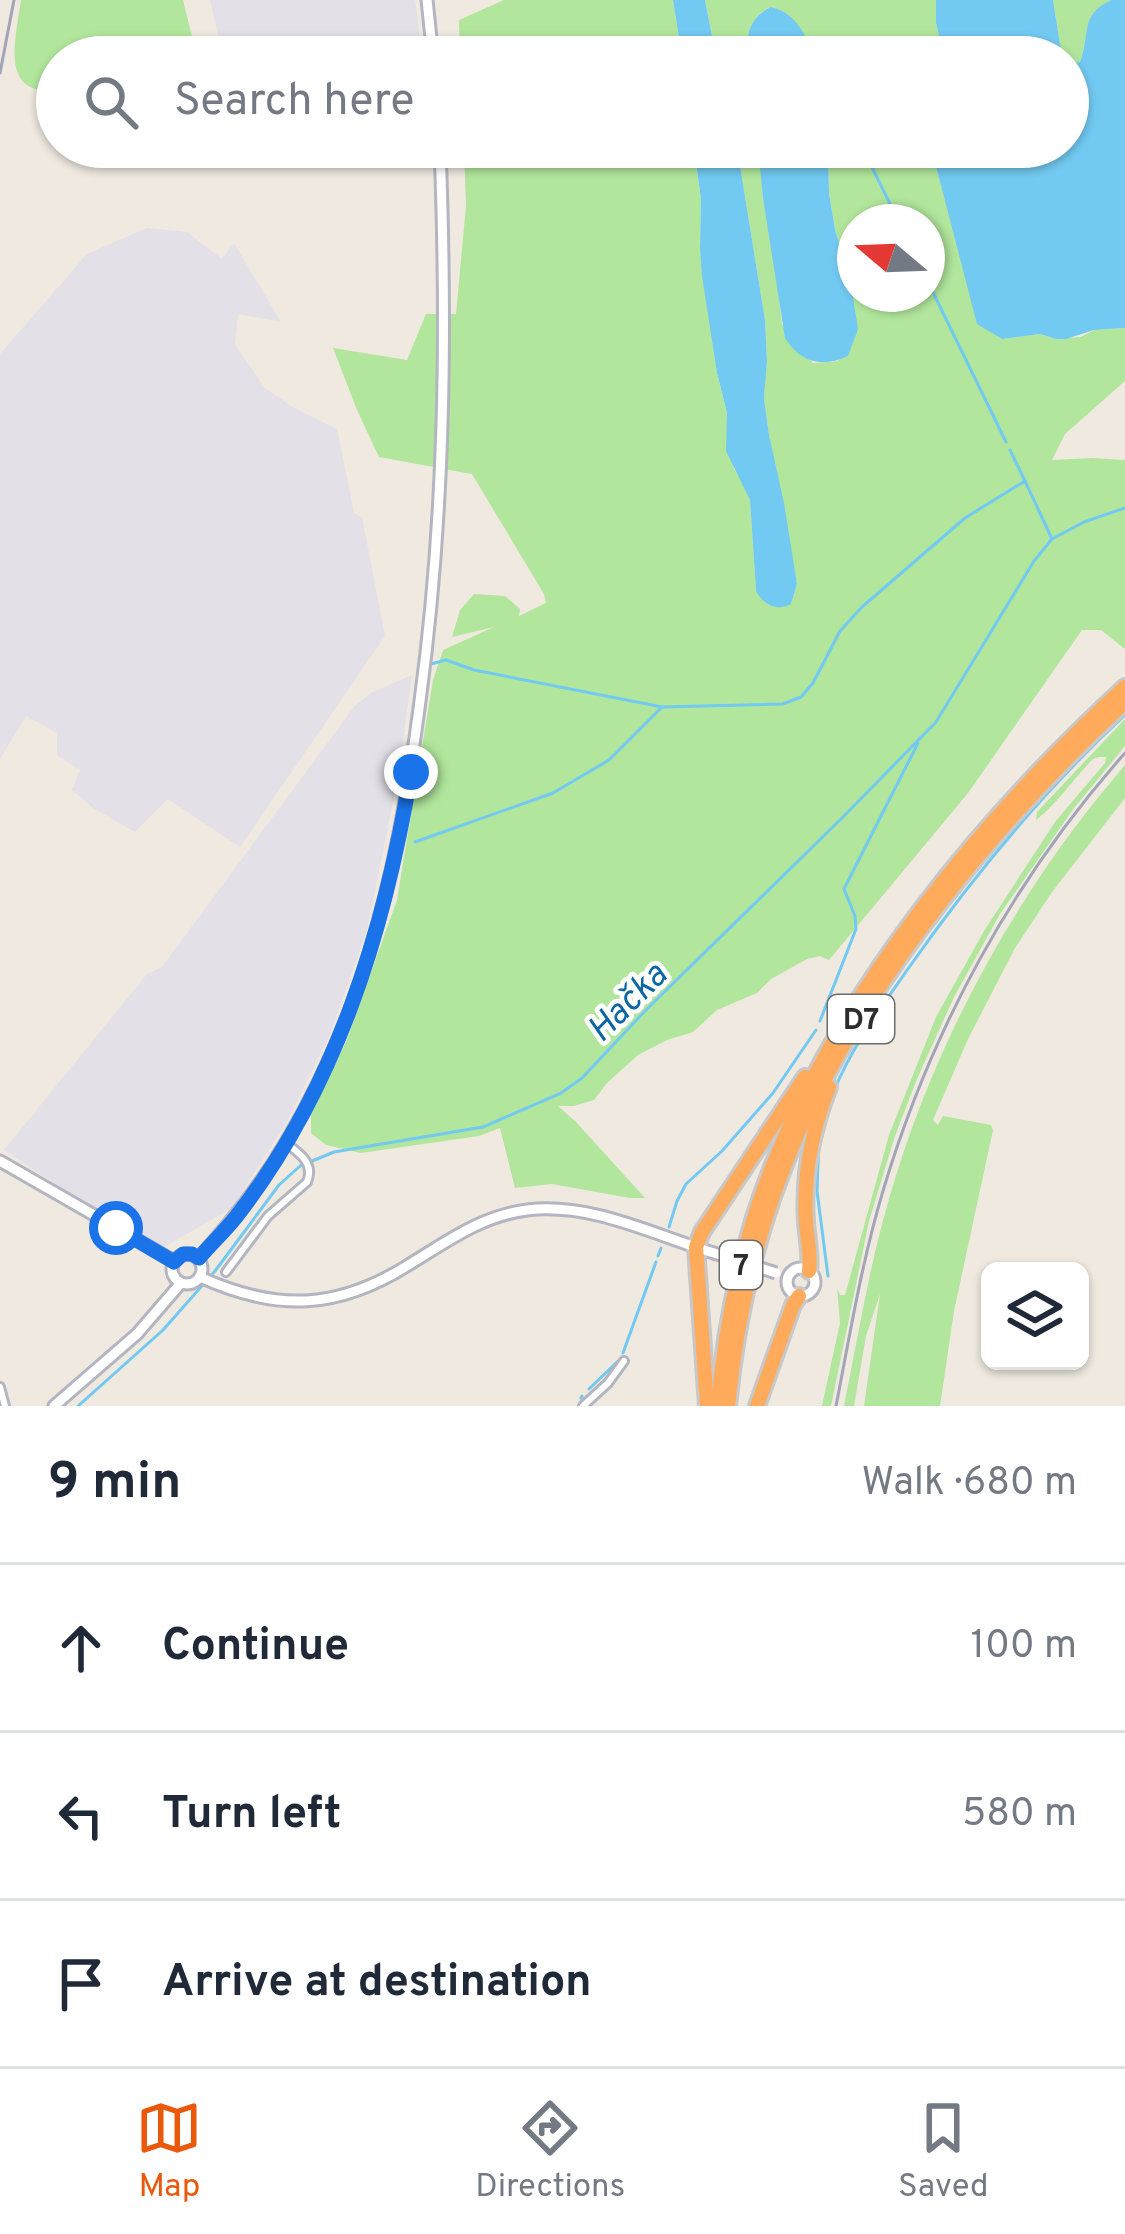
<!DOCTYPE html>
<html lang="en">
<head>
<meta charset="utf-8">
<style>
  body { margin:0; font-family:Overpass,sans-serif; background:#f6f6f7; color:#1f2937 }
  .controls { position:absolute; right:36px; bottom:36px; display:grid; overflow:hidden; border-radius:18px; box-shadow:0 3px 9px #0004 }
  .controls button { width:108px; height:108px; display:grid; place-items:center; padding:0; border:0; border-bottom:3px solid #e0e1e3; background:#fff; color:#1f2937; font:60px sans-serif }
  .compass { position:absolute; left:837px; top:204px; width:108px; height:108px; border-radius:50%; background:#fff; box-shadow:0 3px 9px #0004; rotate:289deg }
  .stop { position:absolute; width:36px; height:36px; margin:-27px; border:9px solid #1a73e8; border-radius:50%; background:#fff }
  .stop.end { background:#1a73e8; border-color:#fff; box-shadow:0 3px 12px #0008 }
  .list { margin:0; padding:0; list-style:none }
  h2 { display:flex; justify-content:space-between; align-items:center; height:156px; margin:0; padding:0 48px; font-size:51px }
  h2 small { font-size:39px; font-weight:400; color:#747a83 }
  .list li { display:grid; grid-template-columns:78px 1fr auto; gap:36px; align-items:center; box-sizing:border-box; height:168px; padding:0 48px; border-top:3px solid #e0e1e3 }
  .list b { display:block; font-size:45px; white-space:nowrap }
  .list em { font-size:39px; font-style:normal; color:#747a83 }
  .icon { flex:none; width:66px; height:66px; fill:none; stroke:currentColor; stroke-width:2; stroke-linecap:round; stroke-linejoin:round }
  .map { position:relative; flex:none; width:1125px; height:1406px; overflow:hidden }
  .search { position:absolute; background:#fff; box-shadow:0 3px 9px #0004; left:36px; right:36px; top:36px; height:132px; display:flex; align-items:center; gap:30px; box-sizing:border-box; padding:0 42px; border-radius:66px; color:#747a83; font-size:45px }
  .sheet { height:660px; background:#fff }
  nav { display:flex; justify-content:space-around; align-items:center; box-sizing:border-box; height:168px; border-top:3px solid #e0e1e3; background:#fff; font-size:33px; color:#747a83 }
  nav a { display:grid; justify-items:center; gap:6px }
  nav .on { color:#ea580c }
  .map>svg:first-child { display:block }
  .industrial { fill:#e3e0e8 }
  .green { fill:#b1e69c; fill-rule:evenodd }
  .water { fill:#72c9f1 }
  .lines { fill:none; stroke-linecap:round; stroke-linejoin:round }
  .stream { stroke:#72c9f1; stroke-width:3 }
  .street-casing { stroke:#b3b5c1; stroke-width:12 }
  .secondary-casing { stroke:#b3b5c1; stroke-width:15 }
  .highway-casing { stroke:#c8c8c8; stroke-width:20 }
  .street { stroke:#fff; stroke-width:6 }
  .secondary { stroke:#fff; stroke-width:9 }
  .highway { stroke:#ffab5b; stroke-width:14 }
  .rail { stroke:#a2a4b8; stroke-width:3 }
  .secondary-bridge-casing { stroke:#b3b5c1; stroke-width:15; stroke-linecap:butt }
  .secondary-bridge { stroke:#fff; stroke-width:9 }
  .route { stroke:#1a73e8; stroke-width:15 }
  .labels { text-anchor:middle; stroke-width:9; stroke-linejoin:round; paint-order:stroke }
  .shield { fill:#fff; stroke:#6c6c6c; stroke-width:3 }
  .shield-label { font-size:30px; font-weight:bold; fill:#2d2d2d }
  .water-label { font-size:36px; font-style:italic; fill:#0b67a4; stroke:#fff }
</style>
</head>
<body>
<div class="map">
<svg width="1125" height="1406" viewBox="0 0 1125 1406">
  <rect width="100%" height="100%" fill="#efe9e0"/>
  <!-- industrial -->
  <g class="industrial">
    <path d="M210,0H415L423,57H223Z"/>
    <path d="M147,228L187,232L222,259L234,243L281,322L238,314L235,345L265,388L294,408L337,429L354,513L362,517L385,636L240,847L168,799L135,832L93,808L72,790L80,770L57,755V733L26,716L0,759V354L87,254Z"/>
    <path d="M412,675L398,777L367,930L330,1034L287,1122L232,1208L157,1251L4,1150L147,974L162,967L354,707L371,693Z"/>
  </g>
  <!-- green -->
  <g class="green">
    <path d="M21,0H183L197,57H57V91C0,95 15,43 21,0Z"/>
    <path d="M504,0H673L682,57H460L459,20Z"/>
    <path d="M705,0H936V23L944,57H931L925,46L924,57H812C808,36 793,12 771,7C750,16 744,36 749,57H716Z"/>
    <path d="M1053,0H1115C1080,12 1091,34 1080,62L1070,66L1068,57H1062L1061,52Z"/>
    <path d="M464,147H694L701,199L700,248L717,373L727,413L734,469L745,486L750,500L756,591L791,604L797,584L769,435L764,398L767,360L765,320L737,147H759L763,198L774,255L782,324L813,363L838,361L851,286L835,229L829,194L828,147H931L978,324L1002,339L1040,334L1056,339L1081,337L1094,330L1125,328V381L1065,434L1052,460L1092,458L1125,460V649L1101,630H1082L968,793L829,960L820,956L807,959L771,979L757,993L717,1010L693,1032L667,1040L638,1055L607,1083L594,1100L574,1106H558L576,1122L645,1198H630L552,1184L515,1188L500,1128L479,1136L361,1153L326,1145L311,1133V1110L346,1042L397,900L433,680L443,650L494,627L452,637L460,610L474,594L505,596L520,609L519,616L546,603L544,594L472,474L379,457L357,410L333,348L407,360L426,314H456L466,206ZM855,222H927V294H855Z"/>
    <path d="M1125,719V746L1074,808L1000,914L954,997L917,1079L895,1136L869,1221L831,1406H822L840,1323L837,1288L840,1295H845L889,1135L936,1017L984,931L1055,822L1105,763L1106,757H1098L1093,759C1073,779 1058,803 1036,820L1037,812Z"/>
    <path d="M1125,765V798L1052,892L1015,948L968,1039L933,1120L938,1125L943,1116L991,1125L993,1130L954,1311L940,1406H864L880,1294L866,1336L854,1406H844C858,1337 869,1267 889,1199C935,1039 1017,891 1125,765Z"/>
  </g>
  <!-- water -->
  <g class="water">
    <path d="M673,0H705L716,57H682Z"/>
    <path d="M936,0H1053L1062,57H944L936,23Z"/>
    <path d="M1112,0H1125V328L1094,330L1066,339H1056L1040,334L1002,339L977,324L931,147H1068V65L1080,62C1091,34 1079,14 1112,0Z"/>
    <path d="M771,7C794,12 808,35 812,57H749C744,36 750,17 771,7Z"/>
    <path d="M694,147H737L765,320L767,361L764,398L769,435L784,503L797,584L791,604C776,612 763,604 756,591L750,500L726,451L727,413L717,373L702,276L700,248L701,199Z"/>
    <path d="M758,147H828L829,194L835,229L851,286L858,329L848,356C822,368 801,363 785,338L763,198Z"/>
  </g>
  <g class="lines">
    <!-- stream -->
    <g class="stream">
      <path d="M862,147L899,222"/>
      <path d="M927,280L1006,442"/>
      <path d="M1010,450L1025,481"/>
      <path d="M431,664L446,660L474,670L662,707"/>
      <path d="M415,842L553,793L609,760L662,707L783,704L801,697L813,683L840,631L862,607L965,518L1025,481L1052,539"/>
      <path d="M820,1021L856,929L855,916L844,889L918,743"/>
      <path d="M834,1091C852,1046 883,1005 910,966C974,875 1044,790 1125,715"/>
      <path d="M819,1140L817,1191L828,1276"/>
      <path d="M669,1227L677,1201L686,1184L722,1151L773,1093L816,1030"/>
      <path d="M658,1256L661,1248"/>
      <path d="M623,1353L656,1262"/>
      <path d="M589,1389L617,1362"/>
      <path d="M581,1398L582,1396"/>
      <path d="M78,1406L163,1330L215,1271L279,1185L300,1166L334,1152L483,1127L561,1093L582,1078L645,1011L843,817L936,722L1034,561L1052,539L1084,522L1125,508"/>
    </g>
    <defs>
      <g id="street">
        <path d="M226,1272L268,1216L307,1182C315,1163 299,1153 286,1143"/>
        <path d="M0,1387L5,1406"/>
        <path d="M583,1406L608,1383L624,1361"/>
      </g>
      <g id="secondary">
        <path d="M427,0L433,57"/>
        <path d="M0,1161L174,1261"/>
        <circle cx="187" cy="1269" r="15"/>
        <path d="M199,1258C231,1221 261,1185 286,1142C368,1005 400,858 420,701C445,517 447,333 440,147"/>
        <circle cx="801" cy="1282" r="14"/>
        <path d="M200,1277C277,1312 338,1310 410,1264C448,1241 481,1216 527,1210C591,1202 654,1235 714,1253"/>
        <path d="M54,1406L137,1334L181,1283"/>
      </g>
      <g id="highway">
        <path d="M809,1271C811,1254 807,1238 806,1222C803,1176 812,1130 829,1087"/>
        <path d="M707,1406L696,1247L702,1232L805,1077"/>
        <path d="M718,1406C725,1325 742,1243 772,1167C845,985 982,819 1125,687"/>
        <path d="M728,1406C737,1311 760,1218 799,1131C870,973 999,819 1125,702"/>
        <path d="M757,1406L793,1305L799,1296"/>
      </g>
    </defs>
    <!-- street casing -->
    <use href="#street" class="street-casing"/>
    <!-- secondary casing -->
    <use href="#secondary" class="secondary-casing"/>
    <!-- highway casing -->
    <use href="#highway" class="highway-casing"/>
    <!-- street -->
    <use href="#street" class="street"/>
    <!-- secondary -->
    <use href="#secondary" class="secondary"/>
    <!-- highway -->
    <use href="#highway" class="highway"/>
    <!-- rail -->
    <g class="rail">
      <path d="M0,73L14,0"/>
      <path d="M836,1406C850,1334 862,1261 883,1191C931,1030 1013,879 1125,753"/>
    </g>
    <defs>
      <path id="secondary-bridge" d="M714,1253L776,1273"/>
    </defs>
    <!-- secondary-bridge casing -->
    <use href="#secondary-bridge" class="secondary-bridge-casing"/>
    <!-- secondary-bridge -->
    <use href="#secondary-bridge" class="secondary-bridge"/>
  </g>
  <g class="lines">
    <!-- route -->
    <path class="route" d="M116,1228L174,1262L183,1254H192L199,1258C211,1244 224,1232 236,1217C336,1089 385,930 411,772"/>
  </g>
  <g class="labels">
    <!-- shield labels -->
    <g class="shield">
      <rect x="828" y="995" width="66" height="48" rx="9"/>
      <rect x="720" y="1241" width="42" height="48" rx="9"/>
    </g>
    <g class="shield-label">
      <text x="861" y="1029">D7</text>
      <text x="741" y="1275">7</text>
    </g>
    <!-- water labels -->
    <g class="water-label">
      <text transform="translate(626 1001) rotate(-45)" y="13">Hačka</text>
    </g>
  </g>
</svg>
<div class="controls">
<button><svg class="icon" aria-label="layers" viewBox="0 0 24 24"><path d="M12 4l9 5-9 5-9-5zM3 14l9 5 9-5"/></svg></button>
</div>
<svg class="compass" viewBox="-18 -18 36 36"><path d="M0-13l5 13h-10z" fill="#e53935"/><path d="M0 13l5-13h-10z" fill="#747a83"/></svg>
<div class="stop" style="left:116px;top:1228px"></div>
<div class="stop end" style="left:411px;top:772px"></div>
<div class="search"><svg class="icon" aria-label="search" viewBox="0 0 24 24"><circle cx="10" cy="10" r="6"/><path d="M15 15l6 6"/></svg>Search here</div>
</div>
<section class="sheet">
<h2>9 min<small>Walk · 680 m</small></h2>
<ul class="list">
<li><svg class="icon" aria-label="ahead" viewBox="0 0 24 24"><path d="M12 20V5M6 11l6-6 6 6"/></svg><div><b>Continue</b></div><em>100 m</em></li>
<li><svg class="icon" aria-label="left" viewBox="0 0 24 24"><path d="M17 20v-9H6M10 6l-5 5 5 5"/></svg><div><b>Turn left</b></div><em>580 m</em></li>
<li><svg class="icon" aria-label="arrive" viewBox="0 0 24 24"><path d="M6 21V4h12l-3 4 3 4H6"/></svg><div><b>Arrive at destination</b></div></li>
</ul>
</section>
<nav>
<a class="on"><svg class="icon" aria-label="map" viewBox="0 0 24 24"><path d="M3 6l6-2 6 2 6-2v14l-6 2-6-2-6 2zM9 4v14M15 6v14"/></svg>Map</a>
<a><svg class="icon" aria-label="directions" viewBox="0 0 24 24"><path d="M12 3l9 9-9 9-9-9zM9 14v-3h6M13 9l2 2-2 2"/></svg>Directions</a>
<a><svg class="icon" aria-label="saved" viewBox="0 0 24 24"><path d="M7 4h10v16l-5-4-5 4z"/></svg>Saved</a>
</nav>
</body>
</html>
